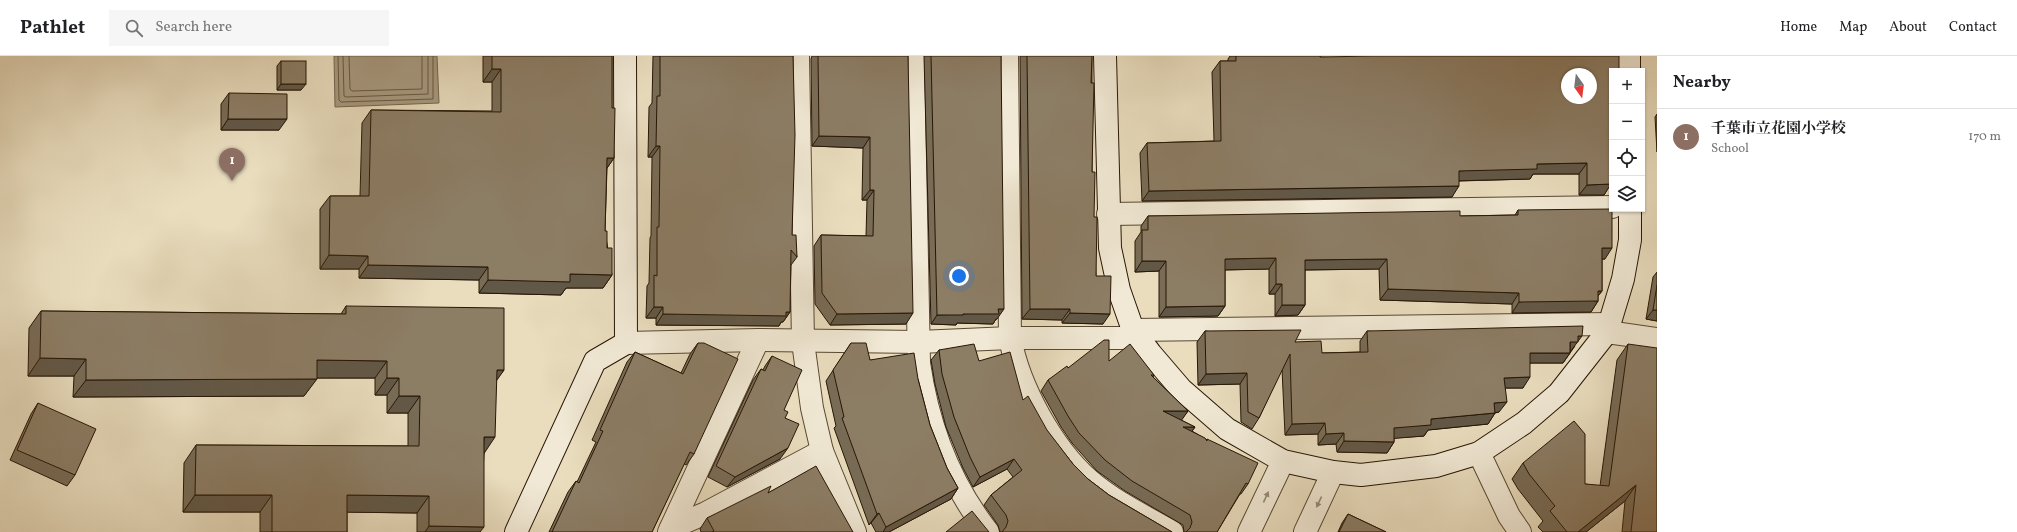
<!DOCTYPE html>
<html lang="en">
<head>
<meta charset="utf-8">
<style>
  body { margin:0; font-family:Vollkorn,"Noto Serif JP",serif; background:#f6f6f6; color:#202124 }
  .controls { position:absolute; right:12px; top:12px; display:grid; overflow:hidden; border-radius:0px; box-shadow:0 1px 3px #0004 }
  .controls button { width:36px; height:36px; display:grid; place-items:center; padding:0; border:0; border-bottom:1px solid #e0e0e0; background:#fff; color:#202124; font:20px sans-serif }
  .compass { position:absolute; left:1561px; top:12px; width:36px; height:36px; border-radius:50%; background:#fff; box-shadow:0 1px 3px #0004; rotate:166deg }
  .you { position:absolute; left:959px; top:220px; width:14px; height:14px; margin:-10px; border:3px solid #fff; border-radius:50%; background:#1a73e8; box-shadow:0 0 0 6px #1a73e833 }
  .badge { display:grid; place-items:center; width:26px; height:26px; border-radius:50%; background:#b45309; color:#fff; font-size:13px; font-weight:700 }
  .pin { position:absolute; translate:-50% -33px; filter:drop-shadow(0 1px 2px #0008) }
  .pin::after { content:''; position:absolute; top:21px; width:14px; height:12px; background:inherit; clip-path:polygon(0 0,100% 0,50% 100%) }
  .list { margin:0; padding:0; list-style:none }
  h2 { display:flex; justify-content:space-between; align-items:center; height:52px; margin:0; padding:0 16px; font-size:17px }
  h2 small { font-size:13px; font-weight:400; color:#757577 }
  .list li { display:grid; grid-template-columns:26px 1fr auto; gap:12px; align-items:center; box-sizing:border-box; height:56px; padding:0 16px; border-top:1px solid #e0e0e0 }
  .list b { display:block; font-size:15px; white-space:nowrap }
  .list p { margin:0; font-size:13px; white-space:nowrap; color:#757577 }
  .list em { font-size:13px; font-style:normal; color:#757577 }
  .icon { flex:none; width:22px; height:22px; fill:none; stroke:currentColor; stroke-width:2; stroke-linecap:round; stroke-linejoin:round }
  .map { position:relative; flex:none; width:1657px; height:476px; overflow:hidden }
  header { display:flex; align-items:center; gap:24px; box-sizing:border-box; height:56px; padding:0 20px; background:#fff; border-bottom:1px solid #e0e0e0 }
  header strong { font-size:19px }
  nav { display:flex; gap:22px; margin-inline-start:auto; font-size:14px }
  .search { width:280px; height:36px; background:#f6f6f6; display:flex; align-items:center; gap:10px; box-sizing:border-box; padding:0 14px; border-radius:0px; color:#757577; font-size:15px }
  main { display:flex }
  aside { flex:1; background:#fff }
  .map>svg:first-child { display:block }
  .water { fill:#a7997f; stroke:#74654e }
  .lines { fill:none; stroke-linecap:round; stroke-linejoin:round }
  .shore { stroke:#675842; stroke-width:1 }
  .street-casing { stroke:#584833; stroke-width:24 }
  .secondary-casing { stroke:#271605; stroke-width:24 }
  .street { stroke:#f1e9d5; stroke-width:22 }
  .secondary { stroke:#f1e9d5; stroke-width:22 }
  .wall { fill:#786c57; stroke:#271605 }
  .shaded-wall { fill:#625847; stroke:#271605 }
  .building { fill:#8c7d65; stroke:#271605; fill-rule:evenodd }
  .oneway { fill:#968a77 }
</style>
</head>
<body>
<header>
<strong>Pathlet</strong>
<div class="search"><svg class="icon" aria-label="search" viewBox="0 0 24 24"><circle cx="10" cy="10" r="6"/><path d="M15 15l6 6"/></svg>Search here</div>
<nav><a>Home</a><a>Map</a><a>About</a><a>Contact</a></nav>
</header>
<main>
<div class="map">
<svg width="1657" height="476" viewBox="0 0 1657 476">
  <rect width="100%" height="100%" fill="#e9ddbe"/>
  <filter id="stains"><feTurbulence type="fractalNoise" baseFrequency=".005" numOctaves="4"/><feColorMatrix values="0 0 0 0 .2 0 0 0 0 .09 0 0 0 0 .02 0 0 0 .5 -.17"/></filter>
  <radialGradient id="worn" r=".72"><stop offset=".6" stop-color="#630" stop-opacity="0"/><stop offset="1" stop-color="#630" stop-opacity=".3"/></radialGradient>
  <!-- water -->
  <path class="water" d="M334,0H437L439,47L335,51Z"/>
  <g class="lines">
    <!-- shore -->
    <g class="shore">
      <path d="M338,0L339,44L341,46L433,43V0"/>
      <path d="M343,0L344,40L346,41L428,38V0"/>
      <path d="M349,0L350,33L352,35L422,33V0"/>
    </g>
    <defs>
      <g id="street">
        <path d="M798,0L803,286L812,352L822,395L855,476"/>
        <path d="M913,0L919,307C928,370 949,426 988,476"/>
        <path d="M1007,0L1010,282C1019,331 1052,391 1089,424C1113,445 1144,460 1172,476"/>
        <path d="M1108,158L1612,151"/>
        <path d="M1133,274L1609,268"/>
        <path d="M1607,276L1657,283"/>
        <path d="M626,287L758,284L919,286L1010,282H1139"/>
        <path d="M1479,397L1509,460L1520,476"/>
        <path d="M671,472L706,457L822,395"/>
        <path d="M669,476L758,284"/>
        <path d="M1249,476L1283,405"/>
        <path d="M1305,476L1333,416"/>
      </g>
      <g id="secondary">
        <path d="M1105,0L1110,192L1119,234L1133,274L1151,298L1181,333L1227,373L1283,405L1333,416L1361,419L1436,410L1479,397L1524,367L1559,337L1607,276L1623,223L1630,184V153"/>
        <path d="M1629,0V15"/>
        <path d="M516,476L595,305L626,287L625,0"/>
      </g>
    </defs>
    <!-- street casing -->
    <use href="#street" class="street-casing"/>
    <!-- secondary casing -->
    <use href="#secondary" class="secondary-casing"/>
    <!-- street -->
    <use href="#street" class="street"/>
    <!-- secondary -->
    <use href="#secondary" class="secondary"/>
  </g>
  <!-- wall -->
  <g class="wall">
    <path d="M483,0H612V52L614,102L607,112L605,175L612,219L603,232H566L561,239L479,237V224L359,222V213H320V153L330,140H360L362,67L371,54L492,55V26H483Z"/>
    <path d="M653,0H793L792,179L797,201L791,209L790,256L783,266H781L779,270L656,269V262H646L647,230L649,227L650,182L651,180L652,101H648L649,51L652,47Z"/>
    <path d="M812,0H908L906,268L830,269L815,248L814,190L821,179L866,180L867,144H862L863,92L812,90L811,3Z"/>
    <path d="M924,0H1001L997,263H996L993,268L957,267L956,269L931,268Z"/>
    <path d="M1020,0H1092V116L1096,220L1103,268L1062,267V264L1022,263Z"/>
    <path d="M1230,0H1320V1L1612,15V127H1611L1604,139H1579V118H1533L1530,123L1459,125L1452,141L1142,145L1140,97L1147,87L1214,85L1212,16L1220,5H1228V3Z"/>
    <path d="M281,5L301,34H277V10Z"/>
    <path d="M229,37L279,74H221V48Z"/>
    <path d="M1657,58V96L1655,61Z"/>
    <path d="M1518,154L1605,203H1602V235L1598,240V245L1591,256L1512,257V248L1380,244L1379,213L1305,214V249L1298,259L1275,260V238H1269V213L1225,214V250L1218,260L1159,261V215L1135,216V185L1141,176V170L1148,160H1460L1515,159Z"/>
    <path d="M1657,216V265L1646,263L1653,221Z"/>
    <path d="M346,250L504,314L496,324L484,397L480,476H417V457L347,456V476H260V456H183L184,407L196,389L408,390V357H387V339H375V322H317L304,340L73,341L74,320H28L29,272L41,255L341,258Z"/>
    <path d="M1205,275L1295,286L1322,297L1360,296V285L1367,275L1575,290L1563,307H1530L1523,332H1505L1499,356L1495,357L1488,368L1428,374L1424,380L1394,382V386L1387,397L1337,396L1336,388L1318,389V378L1285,379L1282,313L1259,362L1252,373L1241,366L1240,328L1198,329L1197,286Z"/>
    <path d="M698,287L694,398L686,409L684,408L652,476H549L568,436L576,425L577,426L596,386L592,384L627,306L635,296L681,317L690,298Z"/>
    <path d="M851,287L870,304L918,323L930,369L947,412L958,432L951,443L889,476H876L871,467L869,469L834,372L836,370L826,325Z"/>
    <path d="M1628,288L1657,476H1622L1625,445L1586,476H1543L1538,471L1543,465L1518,433L1512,423L1523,407L1585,428L1600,430L1617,304Z"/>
    <path d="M939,294L979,305L1023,344L1073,408L1088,423L1109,439L1172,476H1000L998,469L984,449L991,439L1013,421L1007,413L973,431L963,412L946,371L935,328L931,304Z"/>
    <path d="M772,300L785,362L780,403L727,431L708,421L753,324L761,313L763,314L765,310Z"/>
    <path d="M1109,305L1154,319L1153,321L1188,355L1181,364L1195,371L1192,375L1207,384V383L1248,428L1241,438H1240L1217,476H1184L1183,469L1125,435L1097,415L1072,387L1061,371L1041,335L1048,324L1068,312Z"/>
    <path d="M38,347L75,419L67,430L10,404L31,358Z"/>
    <path d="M768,437L853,476H701L700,473L707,462Z"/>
    <path d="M1348,458L1386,476H1338L1342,467Z"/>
  </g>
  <!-- shaded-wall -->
  <g class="shaded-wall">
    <path d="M492,13H501L492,26H483Z"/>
    <path d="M281,28H306L301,34H277Z"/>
    <path d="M228,63H287L279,74H221Z"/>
    <path d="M819,80L870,81L863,92L812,90Z"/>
    <path d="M656,90H660L652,101H648Z"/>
    <path d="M607,102H614L605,115Z"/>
    <path d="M1587,107L1579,118H1533L1530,123L1451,125L1459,115L1537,108Z"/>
    <path d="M1611,116H1612V127H1604Z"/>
    <path d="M1611,128L1604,139H1579L1587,129Z"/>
    <path d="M1459,130L1452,141L1142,145L1149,135Z"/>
    <path d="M870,134H874L867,144H862Z"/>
    <path d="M1602,192H1612L1605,203H1594Z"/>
    <path d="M329,199L368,200L359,213H320Z"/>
    <path d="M1276,202L1269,213L1217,214L1225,203Z"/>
    <path d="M1387,203L1379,213L1298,214L1305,204Z"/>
    <path d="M1142,205H1166L1159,215L1135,216Z"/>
    <path d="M368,209L488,211L479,224L359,222Z"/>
    <path d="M570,218L612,219L603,232H566L561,239L479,237L488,224Z"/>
    <path d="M1276,228H1282L1275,238H1269Z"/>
    <path d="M1388,233L1519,237L1512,248L1380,244Z"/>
    <path d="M1602,235L1594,245H1598L1591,256L1512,257L1519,246Z"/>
    <path d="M1282,249H1305L1298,259L1275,260Z"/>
    <path d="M1225,250L1218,260L1159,261L1166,251Z"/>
    <path d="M654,251H663L656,262H646Z"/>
    <path d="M998,253H1004L997,263H996L993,268L957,267L956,269L931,268L937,259L963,258Z"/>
    <path d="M1030,253H1070L1062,264L1022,263Z"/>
    <path d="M1653,254H1657V265L1646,263Z"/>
    <path d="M790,256L783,266H781L779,270L656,269L663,258Z"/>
    <path d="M913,257L906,268L830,269L837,258Z"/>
    <path d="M1070,257L1110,258L1103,268L1062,267Z"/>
    <path d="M1578,280H1582L1570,296V286Z"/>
    <path d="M1530,297H1570L1563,307H1522Z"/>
    <path d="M40,302L86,303L74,320H28Z"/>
    <path d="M317,304L387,305L375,322H305Z"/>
    <path d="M497,314H504L492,331Z"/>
    <path d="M1247,317L1240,328L1198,329L1206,318Z"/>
    <path d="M1530,321L1523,332H1497L1504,322Z"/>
    <path d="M387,322H399L387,339H375Z"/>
    <path d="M317,323L304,340L73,341L86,324Z"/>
    <path d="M399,340H420L408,357H387Z"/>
    <path d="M1507,346L1499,356L1487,358L1494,347Z"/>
    <path d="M1163,355H1188L1181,365Z"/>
    <path d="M1495,357L1488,368L1428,374L1424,380L1387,383L1394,372L1431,363Z"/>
    <path d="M1325,367L1318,378L1285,379L1292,368Z"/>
    <path d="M1183,371H1195L1188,381Z"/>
    <path d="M1344,377L1336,388L1318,389L1326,378Z"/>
    <path d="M484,381H495L483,399Z"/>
    <path d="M1344,385L1394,386L1387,397L1337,396Z"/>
    <path d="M788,392L780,403L727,431L735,421Z"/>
    <path d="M1014,403L1007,413L973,431L980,421Z"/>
    <path d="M1636,429L1625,445L1586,476H1578Z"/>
    <path d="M958,432L951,443L889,476H883L886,471Z"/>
    <path d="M195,439H272L260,456H183Z"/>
    <path d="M347,439L429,440L417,457L335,456Z"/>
    <path d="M879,457L871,467L869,469L877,458Z"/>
    <path d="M429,470L484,471L480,476H425Z"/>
  </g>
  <!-- building -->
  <g class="building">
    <path d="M492,0H612V52H615L614,102H607L605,175H607V192H612V219L570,218V226L488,224V211L368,209V200L329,199L330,140H369L371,54L501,56V13H492Z"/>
    <path d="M660,0H793L795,79L792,179H796L797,201L791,194L790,256H786V260L663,258V251H654V219L657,220V171H659L660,90H656L657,40H660Z"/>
    <path d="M818,0H908L913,257L837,258L822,237L821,179L873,180L874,134H870V81L819,80Z"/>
    <path d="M931,0H1001L1004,253H998L999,258H963V259H937Z"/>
    <path d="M1027,0H1092L1091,27H1094L1092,116H1095L1094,161H1097L1096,220H1111L1110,258L1070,257V253H1030Z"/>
    <path d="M1236,0H1320V1L1374,0H1619V15H1612V116H1611V128L1587,129V107L1537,108V113L1459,115V130L1149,135L1147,87L1221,85L1220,5H1236ZM1567,18H1591V42H1567Z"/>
    <rect x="281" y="5" width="25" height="23"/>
    <path d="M229,37L287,38V63H228Z"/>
    <path d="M1612,153V192H1602V235H1598V245L1519,246V237L1388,233L1387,203L1305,204V249H1282V228H1276V202L1225,203V250L1166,251V205H1142V174H1148V160L1460,155V160L1518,159V154Z"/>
    <path d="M1657,229V254H1653Z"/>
    <path d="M346,250L504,252V314H497L495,381H484V471L429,470V440L347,439V476H272V439H195L196,389L419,390L420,340H399V322H387V305L317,304V323L86,324V303L40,302L41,255L346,258Z"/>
    <path d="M1583,270L1582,280H1578V286H1570V297H1530V321L1504,322L1507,346L1494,347L1495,357L1431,363V369L1394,372V386L1344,385V377L1326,378L1325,367L1292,368L1290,298L1259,362L1248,356L1247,317L1206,318L1205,275L1301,274L1295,286L1321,285L1322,297L1368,296L1367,275Z"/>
    <path d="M1104,284H1109V305L1130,288L1154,319H1151L1188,355H1163L1195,371H1183L1205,382L1207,385V383L1258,407L1248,428L1246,427L1217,476H1186L1190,472L1192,466L1190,459L1132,425L1105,404L1079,377L1068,360L1048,324L1067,310L1068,312Z"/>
    <path d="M698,287H704L738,303L694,398L690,396L652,476H552L576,425L579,427L603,375L600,374L635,296L683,318Z"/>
    <path d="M851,287H866L870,304L914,297L918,323L930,369L947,412L958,432L886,471L879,457L877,458L842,362L844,361L833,314Z"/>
    <path d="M974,288L979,305L1010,296L1023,344L1028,340L1047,374L1073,408L1088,423L1109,439L1172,476H1002L1006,471L1008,465L1006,459L991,439L1022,414L1014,403L980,421L970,401L954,361L942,318L939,294Z"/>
    <path d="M1628,288L1657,292V476H1631L1636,429L1578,476H1567L1550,455L1555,450L1529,418L1523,407L1574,365L1585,378V428L1609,430Z"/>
    <path d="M772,300L802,314L784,354L788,356L785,362L799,368L788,392L735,421L716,410L761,313L765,315Z"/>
    <path d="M38,347L96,373L75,419L17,394Z"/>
    <path d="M816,410L853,476H712L714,475L707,462L771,430L768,437Z"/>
    <path d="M972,455L989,476H946Z"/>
    <path d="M1348,458L1386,476H1339Z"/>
  </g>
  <!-- one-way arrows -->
  <defs><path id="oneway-solid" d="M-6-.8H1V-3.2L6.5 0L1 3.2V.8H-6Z"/></defs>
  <g class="oneway">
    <use href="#oneway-solid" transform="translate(1266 441) rotate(-65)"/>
    <use href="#oneway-solid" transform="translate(1319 446) rotate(115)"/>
  </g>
  <rect width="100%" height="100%" filter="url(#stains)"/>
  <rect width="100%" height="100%" fill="url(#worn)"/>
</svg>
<div class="controls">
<button>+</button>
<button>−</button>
<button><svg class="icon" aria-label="locate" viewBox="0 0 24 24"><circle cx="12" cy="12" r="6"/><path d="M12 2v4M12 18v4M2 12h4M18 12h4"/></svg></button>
<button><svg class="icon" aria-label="layers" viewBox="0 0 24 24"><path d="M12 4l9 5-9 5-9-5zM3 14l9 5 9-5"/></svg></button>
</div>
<svg class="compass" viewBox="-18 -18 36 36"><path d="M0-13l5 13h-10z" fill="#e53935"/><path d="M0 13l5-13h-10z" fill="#757577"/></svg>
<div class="you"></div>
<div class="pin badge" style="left:232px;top:125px;background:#8d6e63">1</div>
</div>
<aside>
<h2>Nearby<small></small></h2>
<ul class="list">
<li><span class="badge" style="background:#8d6e63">1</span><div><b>千葉市立花園小学校</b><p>School</p></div><em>170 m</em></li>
</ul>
</aside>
</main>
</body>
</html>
